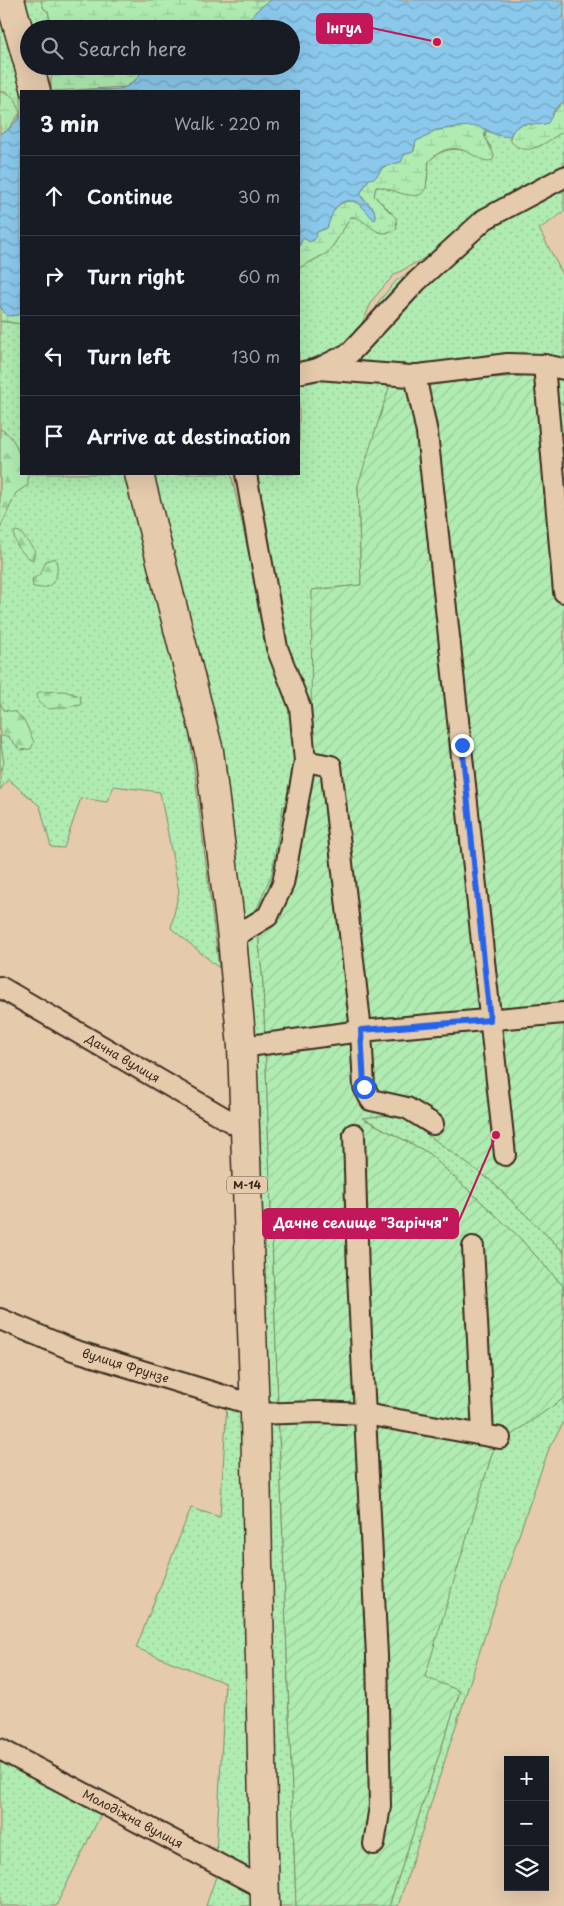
<!DOCTYPE html>
<html lang="en">
<head>
<meta charset="utf-8">
<style>
  body { margin:0; font-family:"Playpen Sans",sans-serif; background:#242831; color:#f1f3f6 }
  .controls { position:absolute; right:15px; bottom:15px; display:grid; overflow:hidden; border-radius:0px; box-shadow:0 5px 20px #0002 }
  .controls button { width:45px; height:45px; display:grid; place-items:center; padding:0; border:0; border-bottom:1px solid #363941; background:#171b24; color:#f1f3f6; font:25px sans-serif }
  .stop { position:absolute; width:15px; height:15px; margin:-11px; border:4px solid #2563eb; border-radius:50%; background:#fff }
  .stop.end { background:#2563eb; border-color:#fff; box-shadow:0 1px 5px #0008 }
  .list { margin:0; padding:0; list-style:none }
  h2 { display:flex; justify-content:space-between; align-items:center; height:65px; margin:0; padding:0 20px; font-size:21px }
  h2 small { font-size:16px; font-weight:400; color:#9ea1a6 }
  .list li { display:grid; grid-template-columns:32px 1fr auto; gap:15px; align-items:center; box-sizing:border-box; height:80px; padding:0 20px; border-top:1px solid #363941 }
  .list b { display:block; font-size:19px; white-space:nowrap }
  .list em { font-size:16px; font-style:normal; color:#9ea1a6 }
  .icon { flex:none; width:28px; height:28px; fill:none; stroke:currentColor; stroke-width:2; stroke-linecap:round; stroke-linejoin:round }
  .map { position:relative; flex:none; width:564px; height:1906px; overflow:hidden }
  .search { position:absolute; background:#171b24; box-shadow:0 5px 20px #0002; left:20px; top:20px; width:280px; height:55px; display:flex; align-items:center; gap:12px; box-sizing:border-box; padding:0 18px; border-radius:28px; color:#9ea1a6; font-size:19px }
  .panel { position:absolute; background:#171b24; box-shadow:0 5px 20px #0002; left:20px; top:90px; width:280px; height:385px; border-radius:0px }
  .map>svg:first-child { display:block }
  .grass { fill:url(#grass-dots); stroke:#768b68 }
  .forest { fill:url(#forest-firs); stroke:#768b68 }
  .wetland { fill:url(#wetland-marsh); stroke:#768b68 }
  .garden { fill:url(#garden-furrows); stroke:#768b68 }
  .water { fill:url(#water-waves); stroke:#6b899a }
  .lines { fill:none; stroke-linecap:round; stroke-linejoin:round }
  .minor-casing { stroke:#3b2a1e; stroke-width:24 }
  .highway-casing { stroke:#3b2a1e; stroke-width:31 }
  .minor { stroke:#e5caac; stroke-width:20 }
  .highway { stroke:#e5caac; stroke-width:28 }
  .route { stroke:#2563eb; stroke-width:6 }
  .labels { text-anchor:middle; stroke-width:4; stroke-linejoin:round; paint-order:stroke }
  .shield { fill:#e5caac; stroke:#6e5a49; stroke-width:1 }
  .shield-label { font-size:11px; font-weight:bold; fill:#3b2a1e }
  .street-label { font-size:12px; fill:#3b2a1e; stroke:#e5caac }
  .leader { fill:none; stroke:#c2185b; stroke-width:2 }
  .callout-dot { fill:#c2185b; stroke:#e5caac; stroke-width:2 }
  .callout { fill:#c2185b; stroke:#c2185b; stroke-width:2 }
  .callout-label { font-size:14px; text-anchor:middle; font-weight:bold; fill:#fff }
</style>
</head>
<body>
<div class="map">
<svg width="564" height="1906" viewBox="0 0 564 1906">
  <defs>
    <pattern id="grass-dots" width="8" height="8" patternUnits="userSpaceOnUse" patternTransform="scale(1.25)"><rect width="8" height="8" fill="#b0ecb2"/><path d="M2 2h.1M6 6h.1" fill="none" stroke="#98cb99" stroke-width="1.8" stroke-linecap="round"/></pattern>
    <pattern id="forest-firs" width="22" height="20" patternUnits="userSpaceOnUse" patternTransform="scale(1.25)"><rect width="22" height="20" fill="#b0ecb2"/><path d="M5 1l3.5 6h-7zM16 11l3.5 6h-7z" fill="#98cb99"/></pattern>
    <pattern id="wetland-marsh" width="20" height="14" patternUnits="userSpaceOnUse" patternTransform="scale(1.25)"><rect width="20" height="14" fill="#b0ecb2"/><path d="M1 5h8M5 5V1M11 12h8M15 12V8" fill="none" stroke="#98cb99"/></pattern>
    <pattern id="garden-furrows" width="10" height="10" patternUnits="userSpaceOnUse" patternTransform="scale(1.25)"><rect width="10" height="10" fill="#b0ecb2"/><path d="M-1 1l2-2M0 10L10 0M9 11l2-2" fill="none" stroke="#98cb99"/></pattern>
    <pattern id="water-waves" width="16" height="10" patternUnits="userSpaceOnUse" patternTransform="scale(1.25)"><rect width="16" height="10" fill="#8bc9ec"/><path d="M0 5q4-4 8 0t8 0" fill="none" stroke="#73a3bf"/></pattern>
  </defs>
  <rect width="100%" height="100%" fill="#e5caac"/>
  <filter id="ink" filterUnits="userSpaceOnUse"><feTurbulence type="fractalNoise" baseFrequency=".02" numOctaves="2"/><feDisplacementMap in="SourceGraphic" scale="10" xChannelSelector="R" yChannelSelector="G"/><feConvolveMatrix kernelMatrix="1 2 1 2 8 2 1 2 1" color-interpolation-filters="sRGB"/></filter>
  <g filter="url(#ink)">
    <!-- grass -->
    <g class="grass">
      <path d="M0,0L26,91H21V116L19,117L20,113L7,92H0Z"/>
      <path d="M22,0H41L44,9L48,11L52,29H30Z"/>
      <path d="M486,131L510,136V140L540,146L564,131V175L456,234L433,253L394,275L373,299L355,339L350,344L299,368V268L329,252L351,217H357L387,233L392,230L391,212L374,196L376,187L382,186L388,190L427,181L429,161C446,144 466,147 485,161L491,147L485,139Z"/>
      <path d="M564,182V212L539,229L564,277V373L331,363L372,317L379,301L397,280Z"/>
      <path d="M0,321L21,324V474H128L188,721L219,968L171,928L179,891L160,792L114,786L107,802L81,798L64,848L51,847L40,806L8,779L0,790Z"/>
      <path d="M533,373L564,380V406L534,375L358,485L361,585L312,590L329,823L296,824L306,753L239,474H299V378Z"/>
      <path d="M151,474H231L259,599L288,685L298,753L269,896L256,911L263,984L296,1906H272L243,969Z"/>
      <path d="M399,1114L490,1180L564,1252V1295L563,1286L517,1235L427,1152L361,1117Z"/>
      <path d="M564,1398V1422L550,1446L538,1479L485,1635L398,1906H389L460,1691L424,1677L494,1447Z"/>
      <path d="M227,1404L238,1407L241,1417L252,1864L250,1870L216,1857L225,1683L136,1648L191,1508L220,1517Z"/>
      <path d="M0,1760L102,1812L56,1906H0Z"/>
      <path d="M218,1871L248,1886L252,1895V1906H206Z"/>
    </g>
    <!-- forest -->
    <g class="forest">
      <path d="M0,429C17,436 21,458 21,474H28V485L16,493L0,529Z"/>
      <path d="M15,531L20,532L35,551L33,560C23,556 11,541 15,531Z"/>
      <path d="M55,558C60,568 57,584 46,587C42,589 37,587 33,587L32,579L40,575L46,561Z"/>
      <path d="M64,691L80,696L81,705L49,709L39,703L37,694L39,692Z"/>
      <path d="M0,703L4,710L16,712L25,722L34,742L31,749L20,750L8,736H2L0,738L4,763L0,772Z"/>
    </g>
    <!-- wetland -->
    <g class="wetland">
      <path d="M41,0H271L258,9L248,21L235,29H52L48,11L44,9Z"/>
      <path d="M56,66H146L140,76L126,87L51,91V78Z"/>
      <path d="M0,92H7L16,100L20,113L7,131L0,133Z"/>
      <path d="M564,101V131C547,141 526,161 510,140C512,121 530,124 544,124Z"/>
      <path d="M472,125L480,126L486,131L484,135L494,155L493,160C476,167 460,130 429,161L426,188L420,195C402,198 385,185 376,187L374,196L396,218L397,229C392,230 389,232 385,233C371,233 365,217 351,217L329,252L299,268V246L303,238L313,241L317,232L327,228C332,213 335,201 353,201L363,207L369,206L360,194L369,179L377,176L383,167L401,162L404,155C417,150 413,155 416,141L430,135L433,131Z"/>
      <path d="M0,306L4,313L12,316L21,312V324L0,321Z"/>
    </g>
    <!-- garden -->
    <path class="garden" d="M534,375L564,406V1252L490,1180L399,1114L362,1118L427,1152L517,1235L563,1286L564,1398L494,1447L425,1677L460,1691L389,1906H296L263,984L256,911L272,873L283,806L307,809L311,727L312,590L361,585L358,485L390,385Z"/>
    <!-- water -->
    <g class="water">
      <path d="M271,0H564V101L555,109L548,123C532,129 521,115 510,136C498,138 490,132 480,127C476,124 439,129 433,131L430,135L416,141C412,155 417,150 404,155L401,162L383,167L375,178L369,179L361,192V197L374,209L376,219L374,220L358,202C336,196 333,212 327,228L317,232L316,238L310,242L303,238L299,246V91H82C96,86 114,94 128,86C140,79 139,72 146,66H291V29H235L248,21L258,9Z"/>
      <path d="M21,116V312L19,315L7,316L0,306V133L7,131Z"/>
    </g>
    <g class="lines">
      <defs>
        <g id="minor">
          <path d="M544,365L564,592"/>
          <path d="M318,369L350,353L417,281L485,219L564,177"/>
          <path d="M299,373L318,369L410,376L508,364L544,365L564,369"/>
          <path d="M415,375L427,433L505,1155"/>
          <path d="M305,761L331,766L361,1031L364,1087L371,1100L407,1108L433,1124"/>
          <path d="M232,938L268,916L283,884L305,761L300,707L277,648L246,474"/>
          <path id="s1" d="M0,987L245,1130"/>
          <path d="M242,1047L361,1031L564,1013"/>
          <path d="M354,1134L358,1275L377,1656L380,1806L374,1844"/>
          <path d="M473,1247L483,1434"/>
          <path id="s2" d="M0,1319L73,1350L254,1405"/>
          <path d="M255,1414L319,1412L365,1414L500,1438"/>
          <path id="s3" d="M0,1749L265,1889"/>
        </g>
        <g id="highway">
          <path d="M10,0L29,66"/>
          <path d="M29,66L36,91"/>
          <path d="M139,474L209,751L232,938L242,1047L245,1130L255,1414L265,1906"/>
        </g>
      </defs>
      <!-- minor casing -->
      <use href="#minor" class="minor-casing"/>
      <!-- highway casing -->
      <use href="#highway" class="highway-casing"/>
      <!-- minor -->
      <use href="#minor" class="minor"/>
      <!-- highway -->
      <use href="#highway" class="highway"/>
    </g>
  </g>
  <g class="lines" filter="url(#ink)">
    <!-- route -->
    <path class="route" d="M364,1087L361,1030L490,1020L462,745"/>
  </g>
  <g class="labels">
    <!-- shield labels -->
    <rect class="shield" x="227" y="1176.5" width="40" height="17" rx="4"/>
    <g class="shield-label">
      <text x="247" y="1189">М-14</text>
    </g>
    <!-- street labels -->
    <g class="street-label">
      <text dy="4" stroke="none"><textPath href="#s1" startOffset="142">Дачна вулиця</textPath></text>
      <text dy="4" stroke="none"><textPath href="#s2" startOffset="134">вулиця Фрунзе</textPath></text>
      <text dy="4" stroke="none"><textPath href="#s3" startOffset="150">Молодіжна вулиця</textPath></text>
    </g>
  </g>
  <!-- callouts -->
  <path class="leader" d="M437 42L372 28M496 1135L458 1223"/>
  <g class="callout-dot">
    <circle cx="437" cy="42" r="5"/>
    <circle cx="496" cy="1135" r="5"/>
  </g>
  <g class="callout">
    <rect x="317" y="14" width="55" height="29" rx="5"/>
    <rect x="263" y="1209" width="195" height="29" rx="5"/>
  </g>
  <g class="callout-label">
    <text x="344" y="33">Інгул</text>
    <text x="361" y="1228">Дачне селище "Заріччя"</text>
  </g>
</svg>
<div class="controls">
<button>+</button>
<button>−</button>
<button><svg class="icon" aria-label="layers" viewBox="0 0 24 24"><path d="M12 4l9 5-9 5-9-5zM3 14l9 5 9-5"/></svg></button>
</div>
<div class="stop" style="left:364px;top:1087px"></div>
<div class="stop end" style="left:462px;top:745px"></div>
<div class="search"><svg class="icon" aria-label="search" viewBox="0 0 24 24"><circle cx="10" cy="10" r="6"/><path d="M15 15l6 6"/></svg>Search here</div>
<section class="panel">
<h2>3 min<small>Walk · 220 m</small></h2>
<ul class="list">
<li><svg class="icon" aria-label="ahead" viewBox="0 0 24 24"><path d="M12 20V5M6 11l6-6 6 6"/></svg><div><b>Continue</b></div><em>30 m</em></li>
<li><svg class="icon" aria-label="right" viewBox="0 0 24 24"><path d="M7 20v-9h11M14 6l5 5-5 5"/></svg><div><b>Turn right</b></div><em>60 m</em></li>
<li><svg class="icon" aria-label="left" viewBox="0 0 24 24"><path d="M17 20v-9H6M10 6l-5 5 5 5"/></svg><div><b>Turn left</b></div><em>130 m</em></li>
<li><svg class="icon" aria-label="arrive" viewBox="0 0 24 24"><path d="M6 21V4h12l-3 4 3 4H6"/></svg><div><b>Arrive at destination</b></div></li>
</ul>
</section>
</div>
</body>
</html>
